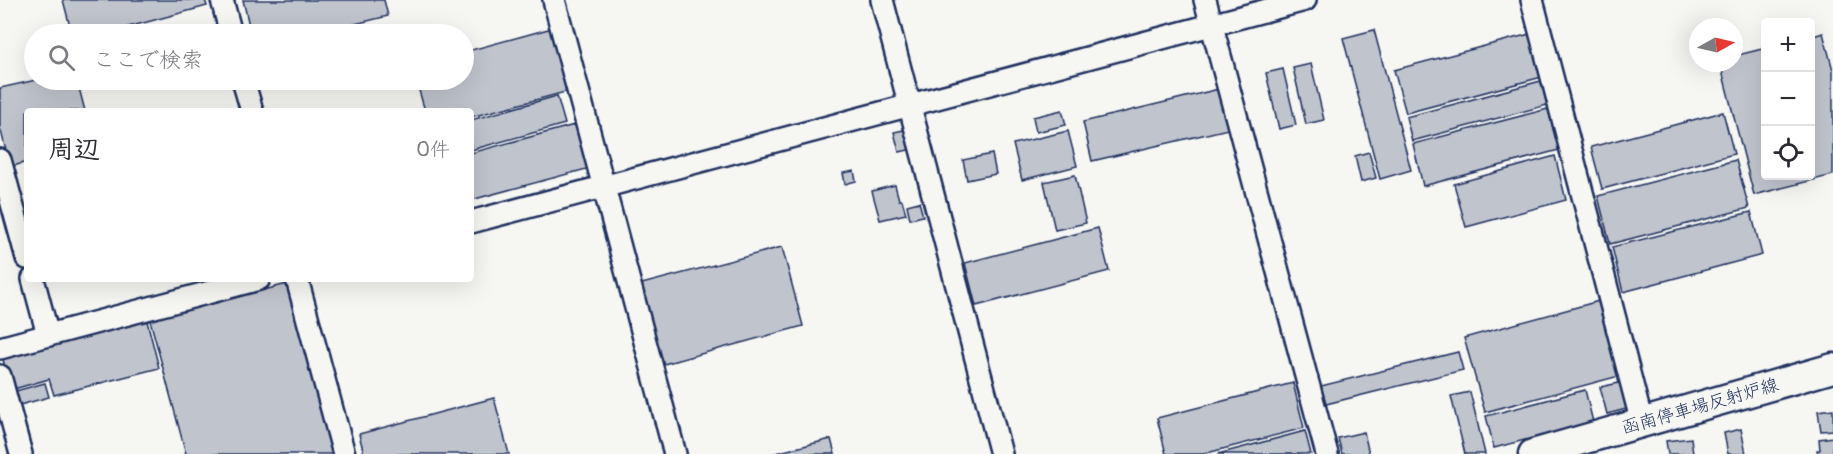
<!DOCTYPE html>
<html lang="ja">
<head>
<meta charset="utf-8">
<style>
  body { margin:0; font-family:Pangolin,"Klee One",sans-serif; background:#f7f7f7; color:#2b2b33 }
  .controls { position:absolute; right:18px; top:18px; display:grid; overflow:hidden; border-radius:6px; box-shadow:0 6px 24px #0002 }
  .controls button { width:54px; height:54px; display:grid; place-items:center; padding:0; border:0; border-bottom:2px solid #e1e1e2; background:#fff; color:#2b2b33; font:30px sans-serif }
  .compass { position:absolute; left:1689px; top:18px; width:54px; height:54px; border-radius:50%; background:#fff; box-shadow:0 6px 24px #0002; rotate:82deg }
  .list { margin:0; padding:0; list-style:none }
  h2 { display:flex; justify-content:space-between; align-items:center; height:78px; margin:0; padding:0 24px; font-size:26px }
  h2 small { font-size:20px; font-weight:400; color:#7c7c81 }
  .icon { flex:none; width:33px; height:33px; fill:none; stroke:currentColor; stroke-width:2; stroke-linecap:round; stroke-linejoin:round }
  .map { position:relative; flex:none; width:1833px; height:454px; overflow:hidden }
  .search { position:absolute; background:#fff; box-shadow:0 6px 24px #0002; left:24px; top:24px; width:450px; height:66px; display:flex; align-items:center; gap:15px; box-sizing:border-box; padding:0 21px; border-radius:33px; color:#7c7c81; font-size:22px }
  .panel { position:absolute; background:#fff; box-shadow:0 6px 24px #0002; left:24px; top:108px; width:450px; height:174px; border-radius:6px }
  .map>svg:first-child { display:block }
  .building { fill:#c0c4cd; stroke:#1b2f5e; stroke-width:1.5 }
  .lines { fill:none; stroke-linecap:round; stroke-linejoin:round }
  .street-casing { stroke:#1b2f5e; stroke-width:26 }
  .secondary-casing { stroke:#1b2f5e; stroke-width:33 }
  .street { stroke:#f6f6f2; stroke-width:21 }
  .secondary { stroke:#f6f6f2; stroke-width:28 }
  .labels { text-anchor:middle; stroke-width:6; stroke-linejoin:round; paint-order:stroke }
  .street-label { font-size:18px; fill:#1b2f5e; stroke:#f6f6f2 }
</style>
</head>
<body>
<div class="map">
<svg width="1833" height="454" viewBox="0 0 1833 454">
  <rect width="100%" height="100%" fill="#f6f6f2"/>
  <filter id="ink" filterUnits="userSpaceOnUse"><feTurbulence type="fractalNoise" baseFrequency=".0167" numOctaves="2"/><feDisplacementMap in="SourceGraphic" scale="12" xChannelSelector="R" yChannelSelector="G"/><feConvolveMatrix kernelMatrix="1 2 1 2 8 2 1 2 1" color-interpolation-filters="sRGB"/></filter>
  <g filter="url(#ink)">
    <!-- building -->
    <g class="building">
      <path d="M63,0H205L207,6L102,34H72Z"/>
      <path d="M243,0H384L388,16L314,34H251Z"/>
      <path d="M552,28L569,91L471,117V111H425L416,80H464V52Z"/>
      <path d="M1374,30L1411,170L1380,179L1343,38Z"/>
      <path d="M1823,33L1833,70V175L1754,195L1720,63H1734V56L1766,48V176H1810V37Z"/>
      <path d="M1530,34L1542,77L1406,113L1394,70Z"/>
      <path d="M1311,64L1324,120L1306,124L1293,68Z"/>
      <path d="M1283,69L1296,125L1279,129L1266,73Z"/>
      <path d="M36,80H77L85,111H27V162L10,167L0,127V88Z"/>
      <path d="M1541,81L1547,105L1412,141L1406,117Z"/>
      <path d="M1219,89L1228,129L1092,161L1083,122Z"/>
      <path d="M557,96L565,124L471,150V120Z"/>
      <path d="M1548,109L1559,150L1423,186L1413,144Z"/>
      <path d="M1062,110L1066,125L1036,132L1033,117Z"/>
      <path d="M1723,112L1734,154L1602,189L1591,147Z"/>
      <path d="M578,124L590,168L471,200V153Z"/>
      <path d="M904,130L909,150L899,152L894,132Z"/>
      <path d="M1068,131L1077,166L1022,180L1013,144Z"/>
      <path d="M1369,152L1376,178L1361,182L1355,156Z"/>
      <path d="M992,154L996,174L967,180L963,160Z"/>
      <path d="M1555,156L1566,200L1466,227L1454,184Z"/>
      <path d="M1736,160L1749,208L1610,244L1598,196Z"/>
      <path d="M854,171L856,181L845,184L843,173Z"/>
      <path d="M1075,175L1086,223L1055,230L1044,182Z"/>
      <path d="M895,185L899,200H902L906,214L880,220L872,191Z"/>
      <path d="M919,202L923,216L910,219L907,205Z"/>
      <path d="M1751,212L1762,255L1623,292L1612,247Z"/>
      <path d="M1098,228L1109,271L976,306L965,263Z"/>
      <path d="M782,247L803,326L660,365L638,285Z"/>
      <path d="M291,283L336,454H186L150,320Z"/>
      <path d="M1599,301L1619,376L1485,412L1464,338Z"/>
      <path d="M147,321L159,368L54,395L49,379L10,390L3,359Z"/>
      <path d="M1458,352L1463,370L1326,404L1321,386Z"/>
      <path d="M1624,382L1630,408L1607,414L1600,387Z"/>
      <path d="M45,383L49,397L16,406L12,392Z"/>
      <path d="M1293,383L1304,428L1203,454H1166L1157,418Z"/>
      <path d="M1585,390L1593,422L1494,448L1486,416Z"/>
      <path d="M1470,392L1485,454H1465L1451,396Z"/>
      <path d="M494,398L509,454H364L359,434Z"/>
      <path d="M1833,409V430L1821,431L1818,411Z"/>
      <path d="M1741,429L1746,454H1728L1724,433Z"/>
      <path d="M1305,431L1311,454H1218Z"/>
      <path d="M1364,432L1369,454H1342L1338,438Z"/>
      <path d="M1833,437V454H1818L1817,450H1820L1819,439Z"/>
      <path d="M1691,438L1693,454H1668L1666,441Z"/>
      <path d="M831,439L835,454H772Z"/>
    </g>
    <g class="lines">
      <defs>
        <g id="street">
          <path d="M222,0L231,34"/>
          <path d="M554,0L675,454"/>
          <path d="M882,0L1001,454"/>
          <path d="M1205,0L1327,454"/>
          <path d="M1532,0L1642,423"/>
          <path d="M243,80L252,111"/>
          <path d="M0,160L27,258"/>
          <path d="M471,222L1305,0"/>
          <path d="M33,279L48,335"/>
          <path d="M297,279L344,454"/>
          <path d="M0,348L259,279"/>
          <path d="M0,376L21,454"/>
        </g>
        <path id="secondary" d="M1533,454L1833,368"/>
      </defs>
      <!-- street casing -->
      <use href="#street" class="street-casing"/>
      <!-- secondary casing -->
      <use href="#secondary" class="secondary-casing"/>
      <!-- street -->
      <use href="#street" class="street"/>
      <!-- secondary -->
      <use href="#secondary" class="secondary"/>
    </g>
  </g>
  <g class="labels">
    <!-- street labels -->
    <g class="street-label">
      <text transform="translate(1700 406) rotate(-16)" y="6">函南停車場反射炉線</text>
    </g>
  </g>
</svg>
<div class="controls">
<button>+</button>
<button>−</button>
<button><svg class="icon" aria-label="locate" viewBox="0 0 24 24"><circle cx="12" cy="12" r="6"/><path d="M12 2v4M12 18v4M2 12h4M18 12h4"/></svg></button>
</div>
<svg class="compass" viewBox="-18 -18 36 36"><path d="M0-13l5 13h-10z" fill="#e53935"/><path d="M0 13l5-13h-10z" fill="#7c7c81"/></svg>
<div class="search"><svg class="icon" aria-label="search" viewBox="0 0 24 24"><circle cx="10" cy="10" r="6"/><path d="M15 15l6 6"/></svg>ここで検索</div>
<section class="panel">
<h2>周辺<small>0件</small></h2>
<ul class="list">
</ul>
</section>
</div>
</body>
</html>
